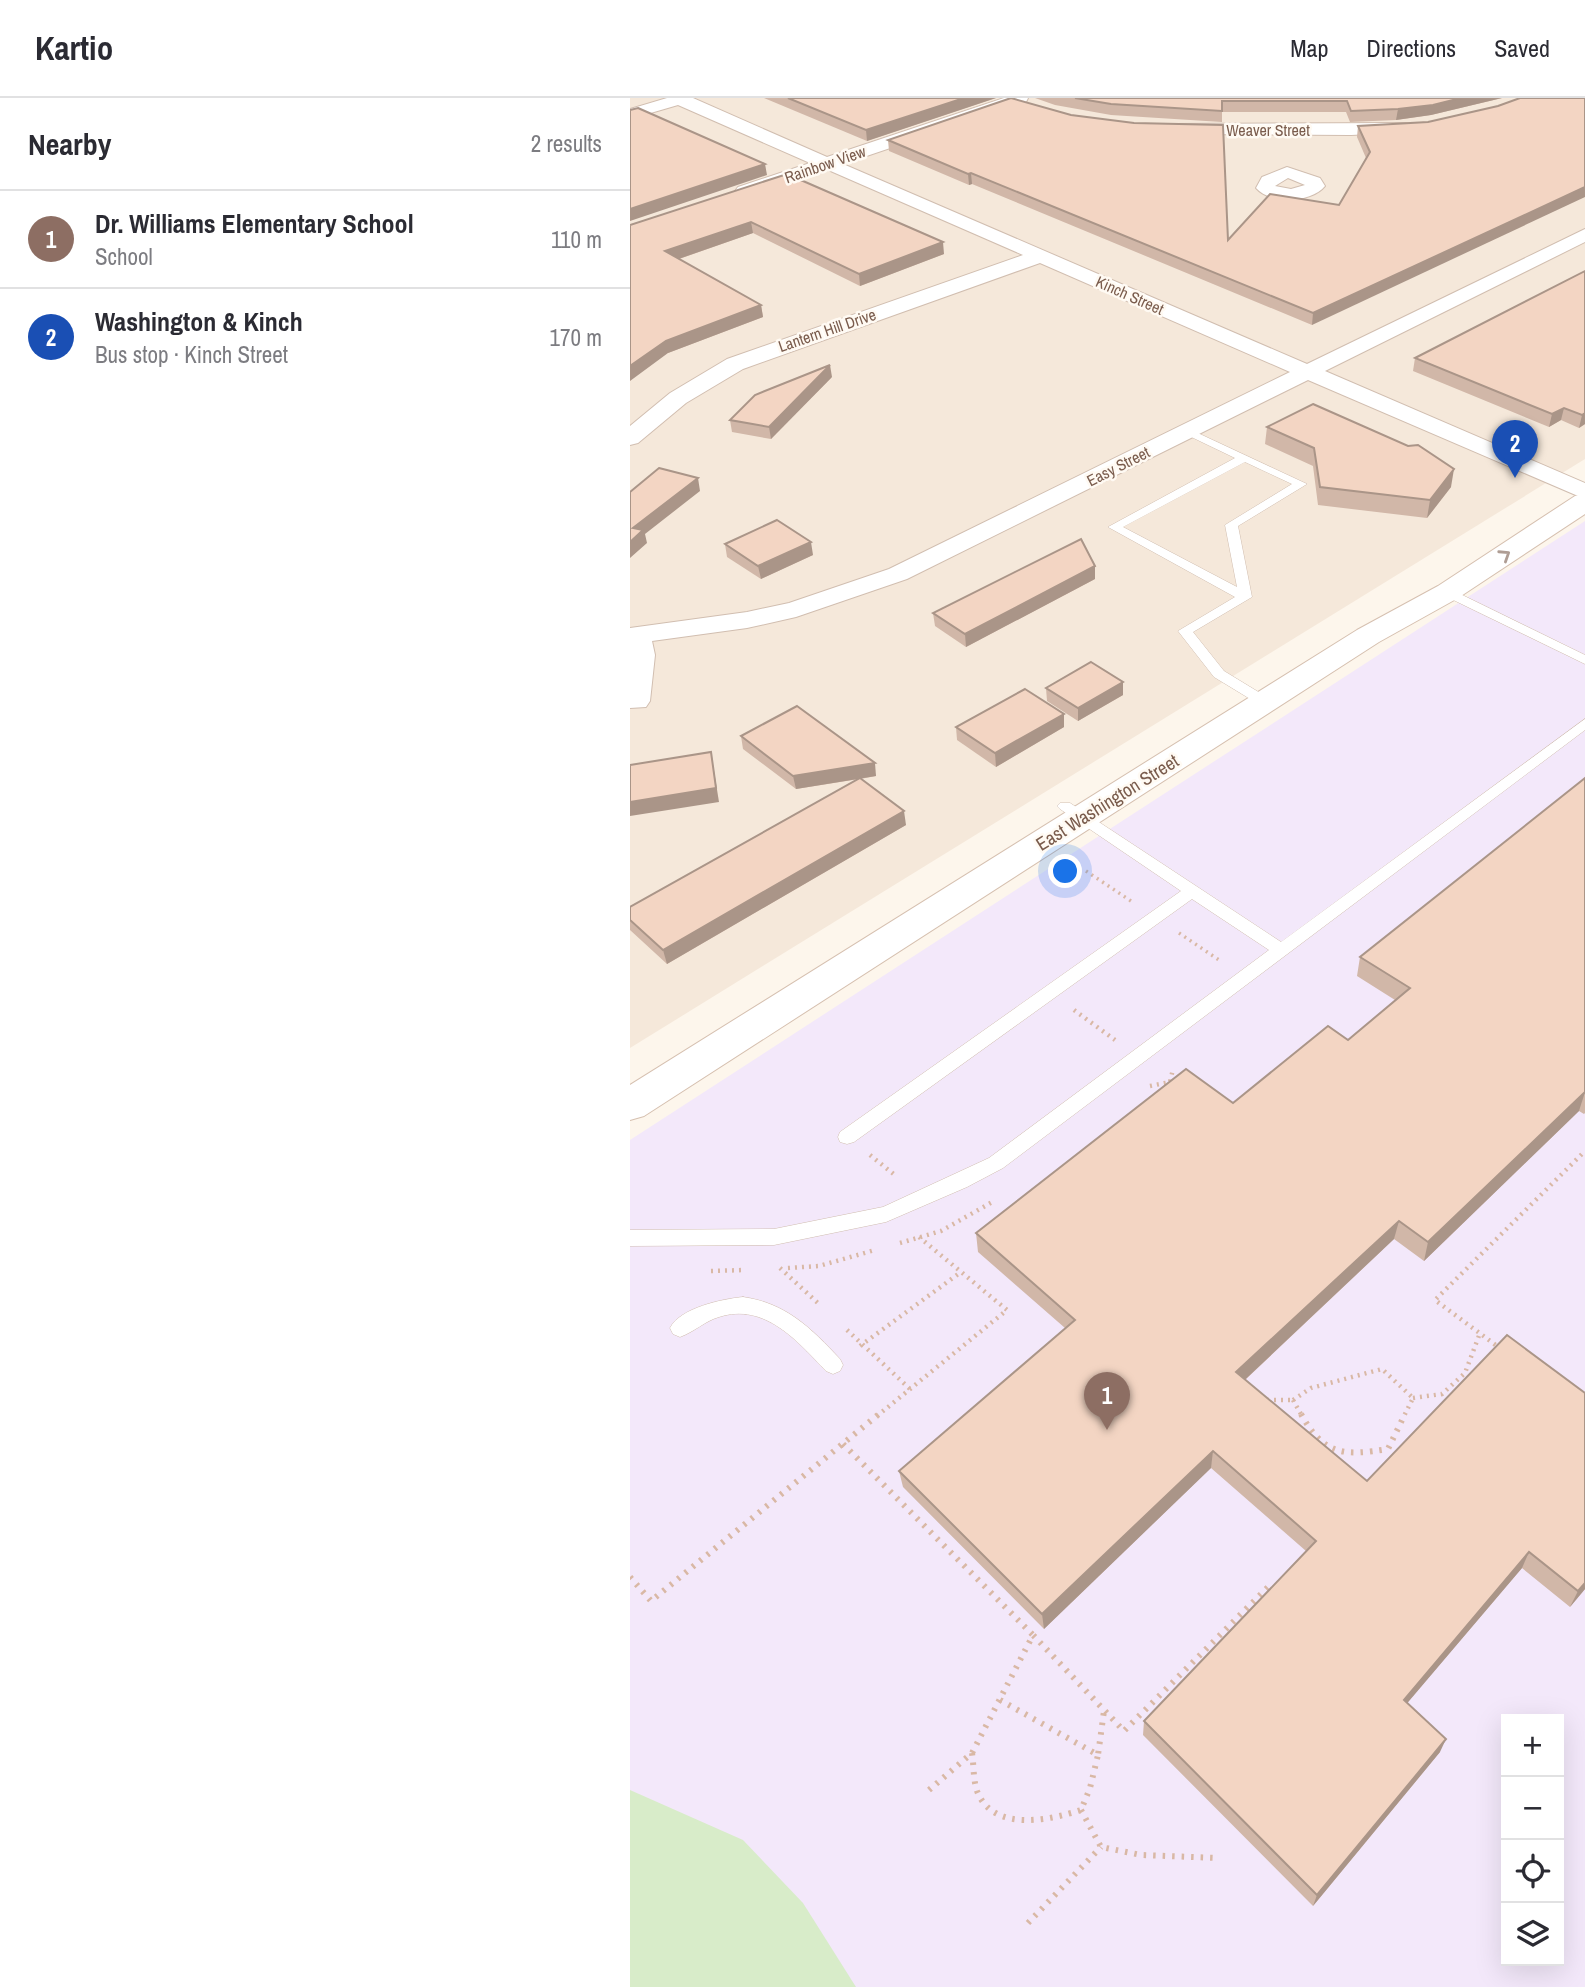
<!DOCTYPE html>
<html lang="en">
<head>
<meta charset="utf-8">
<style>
  body { margin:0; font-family:"Archivo Narrow",sans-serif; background:#f2f2f3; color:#2b2b33 }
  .controls { position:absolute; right:21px; bottom:21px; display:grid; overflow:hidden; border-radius:0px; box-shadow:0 7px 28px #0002 }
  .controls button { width:63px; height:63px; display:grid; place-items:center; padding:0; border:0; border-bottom:2px solid #e1e1e2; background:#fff; color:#2b2b33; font:35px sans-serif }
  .you { position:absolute; left:436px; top:774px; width:24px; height:24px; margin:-18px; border:5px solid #fff; border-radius:50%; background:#1a73e8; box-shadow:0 0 0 10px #1a73e833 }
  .badge { display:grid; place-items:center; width:46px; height:46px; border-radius:50%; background:#1a73e8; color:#fff; font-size:23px; font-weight:700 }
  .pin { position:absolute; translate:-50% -58px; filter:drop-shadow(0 2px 4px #0008) }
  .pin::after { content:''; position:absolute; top:37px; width:24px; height:21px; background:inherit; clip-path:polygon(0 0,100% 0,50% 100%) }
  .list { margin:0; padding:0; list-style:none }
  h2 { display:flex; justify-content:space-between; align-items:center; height:91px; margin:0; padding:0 28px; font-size:30px }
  h2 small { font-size:23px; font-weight:400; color:#7c7c81 }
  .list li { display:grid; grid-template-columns:46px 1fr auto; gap:21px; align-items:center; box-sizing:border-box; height:98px; padding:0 28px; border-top:2px solid #e1e1e2 }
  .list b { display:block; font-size:26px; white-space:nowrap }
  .list p { margin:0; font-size:23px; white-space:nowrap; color:#7c7c81 }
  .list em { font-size:23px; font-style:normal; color:#7c7c81 }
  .icon { flex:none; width:38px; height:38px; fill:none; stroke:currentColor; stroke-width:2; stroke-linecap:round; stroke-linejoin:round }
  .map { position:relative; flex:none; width:955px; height:1889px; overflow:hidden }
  header { display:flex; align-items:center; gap:42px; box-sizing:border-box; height:98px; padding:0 35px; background:#fff; border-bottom:2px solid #e1e1e2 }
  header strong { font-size:33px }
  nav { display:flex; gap:38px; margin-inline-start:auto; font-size:24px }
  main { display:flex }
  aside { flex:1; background:#fff }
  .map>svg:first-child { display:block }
  .residential { fill:#f5e8da }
  .education { fill:#f3e8fa; fill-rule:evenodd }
  .green { fill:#d8ecc9 }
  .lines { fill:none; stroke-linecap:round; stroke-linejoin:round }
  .service-casing { stroke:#d1beb0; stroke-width:1 }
  .minor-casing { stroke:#d1beb0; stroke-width:2 }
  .secondary-casing { stroke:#d6c0b0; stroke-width:2 }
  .path-far2 { stroke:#d9b8a5; stroke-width:3.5; stroke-dasharray:2 4.5; stroke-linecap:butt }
  .path-far1 { stroke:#d9b8a5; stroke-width:4.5; stroke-dasharray:2 5; stroke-linecap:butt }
  .path { stroke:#d9b8a5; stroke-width:6; stroke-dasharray:2.5 7; stroke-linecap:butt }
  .service { fill:#fff; fill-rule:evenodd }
  .minor { fill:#fff; fill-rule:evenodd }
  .secondary { fill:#fff; fill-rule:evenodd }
  .wall { fill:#d1b7a8 }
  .shaded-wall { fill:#aa9588 }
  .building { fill:#f3d5c3; stroke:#aa9588; stroke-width:2 }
  .oneway { stroke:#af9d94 }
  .labels { text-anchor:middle; stroke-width:5; stroke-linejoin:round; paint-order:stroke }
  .far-street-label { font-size:16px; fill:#7a5c4d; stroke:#fffaf3 }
  .street-label { font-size:19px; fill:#7a5c4d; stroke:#fffaf3 }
</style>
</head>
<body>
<header>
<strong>Kartio</strong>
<nav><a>Map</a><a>Directions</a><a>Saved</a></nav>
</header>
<main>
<aside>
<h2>Nearby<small>2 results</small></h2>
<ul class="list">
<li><span class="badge" style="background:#8d6e63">1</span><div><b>Dr. Williams Elementary School</b><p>School</p></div><em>110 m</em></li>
<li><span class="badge" style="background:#1a4fb4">2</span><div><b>Washington &amp; Kinch</b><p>Bus stop · Kinch Street</p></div><em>170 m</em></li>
</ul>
</aside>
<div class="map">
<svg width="955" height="1889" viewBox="0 0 955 1889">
  <rect width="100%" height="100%" fill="#fdf6ec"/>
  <!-- residential -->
  <path class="residential" d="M0,0H955V361L0,950Z"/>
  <!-- education -->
  <path class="education" d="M955,423V1889H0V1042ZM876,1621H929V1863H876Z"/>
  <!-- green -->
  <path class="green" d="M0,1692L113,1742L173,1805L226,1889H0Z"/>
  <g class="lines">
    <defs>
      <g id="service">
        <path d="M557,330L677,386L608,428L622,499L563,534L594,573L640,601V607H630L584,579L548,533L605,499L478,429L605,360L553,335L551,333ZM615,364L662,386L595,427L607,489L493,429Z"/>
        <path d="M818,490L955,557V566L813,497V491Z"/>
        <path d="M955,621V632L373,1070L337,1089L256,1124L144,1147L0,1148V1132L144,1131L253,1109L359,1060L639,852L562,801L224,1044L217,1046L210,1044L208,1039L210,1034L551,793L430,711L427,708L430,705H440L651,844Z"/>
        <path d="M113,1199C156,1205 181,1230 210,1261L213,1267L210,1273L203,1276L196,1273C168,1244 135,1204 89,1219C75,1223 64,1234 50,1239L43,1236L40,1230C50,1210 92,1201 113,1199Z"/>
      </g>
      <g id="minor">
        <path d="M37,0H63L197,59L374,0H398L396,4L213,66L677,266L955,131V144L695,273L955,385V401L678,282L277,481L166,519L117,530L22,543L25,557L20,603L16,609L0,610V530L117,514L159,505L259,471L660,274L410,165L113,271L56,305L8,345L0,347V328L40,295L97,261L393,157L196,71L120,97H108L105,93L108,89L180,65L48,7L0,21V11Z"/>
        <path d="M775,25L781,26L784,30L781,34L721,37L544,36L535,31L544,26Z"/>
        <path d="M657,69L690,80L695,88C681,105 641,107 626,90L632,79ZM658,80L675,87L661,91L645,88Z"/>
      </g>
      <path id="secondary" d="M955,396V416L828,500L749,544L14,1018L0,1022V987L727,532L808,488L945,398Z"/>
    </defs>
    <!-- service casing -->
    <use href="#service" class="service-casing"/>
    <!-- minor casing -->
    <use href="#minor" class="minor-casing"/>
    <!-- secondary casing -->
    <use href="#secondary" class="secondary-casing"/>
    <!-- path-far2 -->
    <g class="path-far2">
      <path d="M456,773L501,803"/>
      <path d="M549,835L589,862"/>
    </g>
    <!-- path-far1 -->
    <g class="path-far1">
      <path d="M444,912L485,942"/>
      <path d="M520,988L540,984L543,971"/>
      <path d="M240,1057L266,1078"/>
      <path d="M270,1145L311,1133L364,1103"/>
      <path d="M150,1170L190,1207"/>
      <path d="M158,1170L189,1168L245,1152"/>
      <path d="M81,1173L115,1172"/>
      <path d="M217,1232L280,1291"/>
      <path d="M230,1248L331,1174"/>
      <path d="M871,1251L805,1202L955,1053"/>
      <path d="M783,1300L812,1296L835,1275L850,1235"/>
      <path d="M637,1302H663"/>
      <path d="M663,1302L672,1318"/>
      <path d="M663,1302L681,1290L752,1271L783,1300L774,1318"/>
      <path d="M247,1318L377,1212L289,1139"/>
    </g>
    <!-- path -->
    <g class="path">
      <path d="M671,1316C694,1358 714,1358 758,1351L775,1316"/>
      <path d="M213,1346L403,1537"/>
      <path d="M0,1479L21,1503L249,1316"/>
      <path d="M370,1602L468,1657L474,1613"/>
      <path d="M342,1655C344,1668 343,1681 347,1693C363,1735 420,1722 451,1712L460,1690L468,1657"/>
      <path d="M299,1692L342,1655L403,1537L494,1633L638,1489L642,1493"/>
      <path d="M451,1712L471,1749L511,1757L589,1760"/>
      <path d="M398,1825L471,1749"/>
    </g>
    <!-- service -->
    <use href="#service" class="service"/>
    <!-- minor -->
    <use href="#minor" class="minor"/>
    <!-- secondary -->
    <use href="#secondary" class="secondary"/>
  </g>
  <!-- wall -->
  <g class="wall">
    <path d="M134,0H366L237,43Z"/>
    <path d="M405,0H882H872L801,17L766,22L720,24L716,14H592V24L481,17L425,7Z"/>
    <path d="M868,8L682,227L342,86L339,87L259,53L258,42L598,142L709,107L736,60L727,39L728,28L798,24Z"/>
    <path d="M157,76L314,156L230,188L123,135L49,161L131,207L133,219L38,255L0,127Z"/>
    <path d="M955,173V326L949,330L931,322L919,329L783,273L785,260Z"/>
    <path d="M202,279L141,341L102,334L100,322Z"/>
    <path d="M637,329L821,389L797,420L688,407L683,368L635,346Z"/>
    <path d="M95,446L183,457L131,481L97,459Z"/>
    <path d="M465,481L336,549L305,528L303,515Z"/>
    <path d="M493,584V597L448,623L417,603L416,590Z"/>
    <path d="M434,616V629L366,669L327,642L326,629Z"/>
    <path d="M111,638L246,678L230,681L276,727L37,866L0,832V809L229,681L166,691L113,651Z"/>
    <path d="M955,680V1015L954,1016L949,1013L794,1163L764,1141L615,1282L737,1383L877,1237L955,1491L940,1509L892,1470L777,1605L810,1654L683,1808L513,1637L514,1623L676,1453L581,1370L414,1531L273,1389L269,1373L435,1230L348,1154L346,1135L603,1005L718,942L765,902L727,878L730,859Z"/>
  </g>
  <!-- shaded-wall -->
  <g class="shaded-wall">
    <path d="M334,0H366L237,43L236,32Z"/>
    <path d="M831,0H872L801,17L766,22L768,11Z"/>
    <path d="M135,66L137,77L0,123V111Z"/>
    <path d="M341,75L342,86L339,87L338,76Z"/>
    <path d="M955,89V99L682,227L683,215Z"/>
    <path d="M121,124L123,135L37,165L35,153Z"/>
    <path d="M313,144L314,156L230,188L229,176Z"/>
    <path d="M131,207L133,219L38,255L0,283V268L36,243Z"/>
    <path d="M200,267L202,279L141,341L139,329Z"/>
    <path d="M934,310L931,322L919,329L922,316Z"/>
    <path d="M955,315V326L949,330L952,317Z"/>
    <path d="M824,371L821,389L797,420L800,402Z"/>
    <path d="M68,380L70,393L15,436L17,445L0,460V444L3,430Z"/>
    <path d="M181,444L183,457L131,481L128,468Z"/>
    <path d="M465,468V481L336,549L335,536Z"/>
    <path d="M493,584V597L448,623V610Z"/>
    <path d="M434,616V629L366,669L365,655Z"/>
    <path d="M81,654L89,704L0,718V704Z"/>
    <path d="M245,665L246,678L166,691L163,678Z"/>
    <path d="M274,713L276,727L37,866L33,852Z"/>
    <path d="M955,994L949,1013L794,1163L798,1144Z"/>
    <path d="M769,1123L764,1141L604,1292L606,1274Z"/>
    <path d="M583,1353L581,1370L414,1531L412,1516Z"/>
    <path d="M899,1454L892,1470L768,1616L774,1602Z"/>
    <path d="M955,1485V1491L940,1509L948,1493Z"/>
    <path d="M816,1641L810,1654L683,1808L687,1797Z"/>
  </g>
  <!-- building -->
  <g class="building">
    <path d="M158,0H334L236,32Z"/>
    <path d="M381,0L441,17L504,25L593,27L598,142L640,96L709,107L740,54L728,28L798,24L868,8L890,0H955V89L683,215L341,75L338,76L258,42Z"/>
    <path d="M445,0H831L803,7L768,11L721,13L717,3H592V13L481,6Z"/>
    <path d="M8,10L135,66L0,111V12Z"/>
    <path d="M157,76L313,144L229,176L121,124L35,153L131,207L36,243L0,268V127Z"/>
    <path d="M955,173V315L952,317L934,310L922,316L785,260Z"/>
    <path d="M200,267L139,329L100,322L125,297Z"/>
    <path d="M683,306L778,348L788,347L824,371L800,402L690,389L684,350L637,329Z"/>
    <path d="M29,370L68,380L3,430L13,432L0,444V394Z"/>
    <path d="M147,422L181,444L128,468L95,446Z"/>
    <path d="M451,441L465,468L335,536L303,515Z"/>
    <path d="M461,564L493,584L448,610L416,590Z"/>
    <path d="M395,591L434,616L365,655L326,629Z"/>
    <path d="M167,608L245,665L163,678L111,638Z"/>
    <path d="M81,654L86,690L0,704V667Z"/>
    <path d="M230,680L274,713L33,852L0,822V809Z"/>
    <path d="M955,680V994L798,1144L769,1123L606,1274L737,1383L877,1237L955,1295V1485L948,1493L899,1454L774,1602L816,1641L687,1797L514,1623L686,1443L583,1353L412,1516L269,1373L445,1222L346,1135L556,971L603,1005L698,928L718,942L780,890L730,859Z"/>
  </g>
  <!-- one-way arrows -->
  <defs><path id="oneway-chevron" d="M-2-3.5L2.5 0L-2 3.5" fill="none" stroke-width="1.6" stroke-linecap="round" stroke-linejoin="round" transform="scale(1.75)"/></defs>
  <use class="oneway" href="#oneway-chevron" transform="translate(875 457) rotate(-33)"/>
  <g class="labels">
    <!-- far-street labels -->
    <g class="far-street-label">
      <text x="638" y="38">Weaver Street</text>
      <text transform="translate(195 66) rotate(-19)" y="6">Rainbow View</text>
      <text transform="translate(500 197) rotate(24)" y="6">Kinch Street</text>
      <text transform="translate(197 232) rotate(-19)" y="6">Lantern Hill Drive</text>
      <text transform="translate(488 368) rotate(-27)" y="6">Easy Street</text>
    </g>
    <!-- street labels -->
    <g class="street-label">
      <text transform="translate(477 704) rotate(-32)" y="7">East Washington Street</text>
    </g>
  </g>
</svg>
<div class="controls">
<button>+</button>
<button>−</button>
<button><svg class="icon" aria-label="locate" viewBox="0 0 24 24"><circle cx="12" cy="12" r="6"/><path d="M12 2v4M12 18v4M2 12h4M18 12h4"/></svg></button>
<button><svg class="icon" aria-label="layers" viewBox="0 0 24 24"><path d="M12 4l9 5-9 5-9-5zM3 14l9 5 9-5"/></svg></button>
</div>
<div class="you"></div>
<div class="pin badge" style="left:477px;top:1332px;background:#8d6e63">1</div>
<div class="pin badge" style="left:885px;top:380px;background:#1a4fb4">2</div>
</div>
</main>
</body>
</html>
